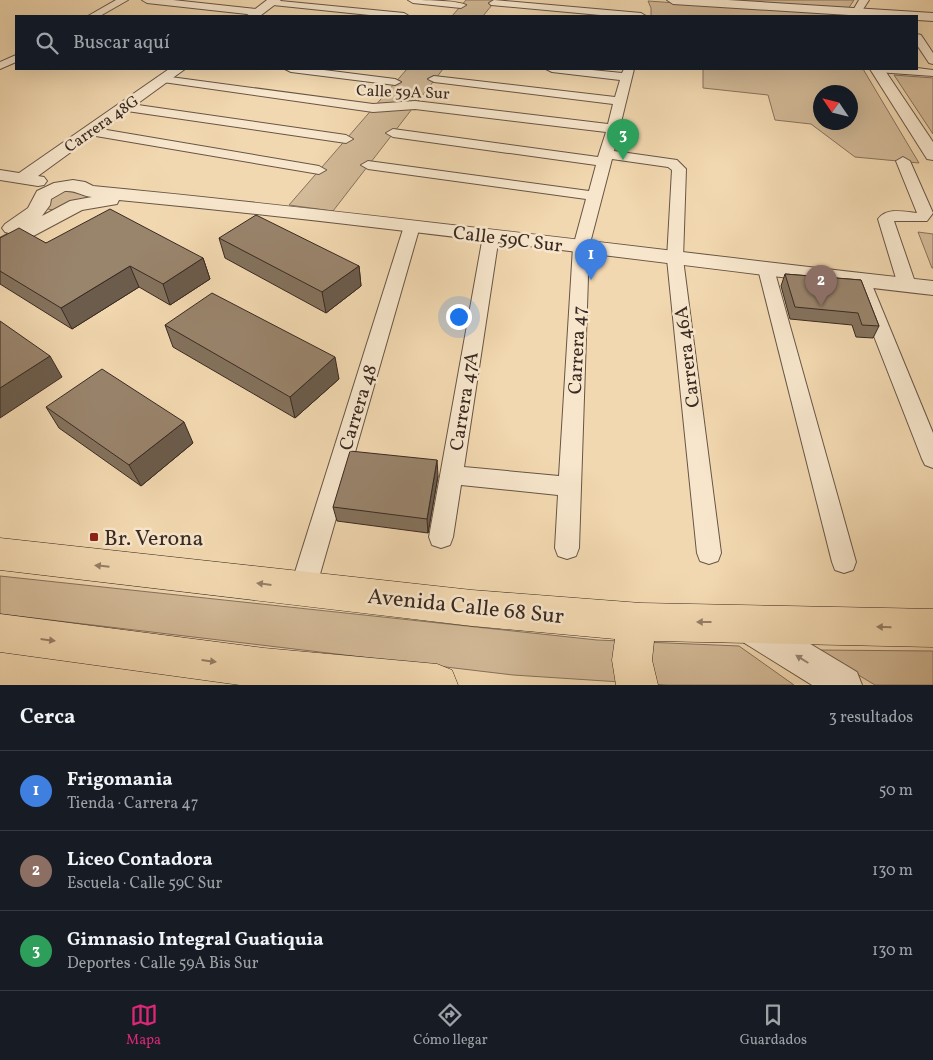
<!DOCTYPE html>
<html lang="es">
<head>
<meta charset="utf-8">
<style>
  body { margin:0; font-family:Vollkorn,serif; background:#20242c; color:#f1f3f6 }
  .compass { position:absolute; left:813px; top:85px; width:45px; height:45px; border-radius:50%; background:#171b24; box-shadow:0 5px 20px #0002; rotate:305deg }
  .you { position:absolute; left:458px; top:316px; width:18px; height:18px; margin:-12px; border:4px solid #fff; border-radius:50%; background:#1a73e8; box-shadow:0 0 0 8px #1a73e833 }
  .badge { display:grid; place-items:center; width:32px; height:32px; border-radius:50%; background:#db2777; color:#fff; font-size:16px; font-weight:700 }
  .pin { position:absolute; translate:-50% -41px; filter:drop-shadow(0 1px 2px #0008) }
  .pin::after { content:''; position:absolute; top:26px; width:18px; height:15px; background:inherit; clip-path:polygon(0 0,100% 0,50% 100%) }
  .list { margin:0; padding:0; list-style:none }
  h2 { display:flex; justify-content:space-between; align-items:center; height:65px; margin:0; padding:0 20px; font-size:21px }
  h2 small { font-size:16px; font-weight:400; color:#9ea1a6 }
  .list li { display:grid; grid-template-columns:32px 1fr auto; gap:15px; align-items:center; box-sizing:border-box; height:80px; padding:0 20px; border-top:1px solid #363941 }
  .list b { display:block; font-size:19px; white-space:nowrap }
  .list p { margin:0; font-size:16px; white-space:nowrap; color:#9ea1a6 }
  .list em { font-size:16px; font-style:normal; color:#9ea1a6 }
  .icon { flex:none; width:28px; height:28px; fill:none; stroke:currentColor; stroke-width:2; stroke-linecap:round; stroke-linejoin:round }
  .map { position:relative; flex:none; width:933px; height:685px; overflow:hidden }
  .search { position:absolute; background:#171b24; box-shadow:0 5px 20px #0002; left:15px; right:15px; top:15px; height:55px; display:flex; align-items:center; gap:12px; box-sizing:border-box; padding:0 18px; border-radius:0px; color:#9ea1a6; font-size:19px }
  .sheet { height:305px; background:#171b24 }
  nav { display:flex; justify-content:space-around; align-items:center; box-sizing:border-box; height:70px; border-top:1px solid #363941; background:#171b24; font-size:14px; color:#9ea1a6 }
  nav a { display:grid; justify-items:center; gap:2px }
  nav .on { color:#db2777 }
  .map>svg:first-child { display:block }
  .green { fill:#d3ba98; stroke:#86725d; fill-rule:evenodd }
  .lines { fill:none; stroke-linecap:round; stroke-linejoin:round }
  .minor-casing { stroke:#675546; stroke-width:2 }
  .tertiary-casing { stroke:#675546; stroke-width:2 }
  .primary-casing { stroke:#392922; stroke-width:1 }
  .minor { fill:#f7e6cc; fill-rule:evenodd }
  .tertiary { fill:#f7e6cc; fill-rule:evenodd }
  .primary { fill:#f2d8b0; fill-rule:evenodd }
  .wall { fill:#84725d; stroke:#392922 }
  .shaded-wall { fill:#6b5c4c; stroke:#392922 }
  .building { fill:#99846c; stroke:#392922 }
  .oneway { fill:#968069 }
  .oneway2 { fill:#988877 }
  .poi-dot { fill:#8f2418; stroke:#f7e6cc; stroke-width:2 }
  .labels { text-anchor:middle; stroke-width:5; stroke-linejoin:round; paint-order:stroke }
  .far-street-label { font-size:16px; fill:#392922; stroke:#f7e6cc }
  .street-label { font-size:19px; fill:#392922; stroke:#f7e6cc }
  .near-poi-label { font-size:22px; fill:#392922; stroke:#f7e6cc; text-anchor:start }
  .near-street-label { font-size:22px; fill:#392922; stroke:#f7e6cc }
</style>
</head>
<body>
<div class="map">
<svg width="933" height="685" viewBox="0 0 933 685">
  <rect width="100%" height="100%" fill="#f2d8b0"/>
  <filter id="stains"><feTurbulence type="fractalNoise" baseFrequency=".004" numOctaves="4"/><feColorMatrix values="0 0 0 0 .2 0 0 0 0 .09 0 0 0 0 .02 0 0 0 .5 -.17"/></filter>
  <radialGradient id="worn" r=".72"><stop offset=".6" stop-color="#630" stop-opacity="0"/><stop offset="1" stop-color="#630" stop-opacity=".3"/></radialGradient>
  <!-- green -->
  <g class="green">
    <path d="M466,0H496L483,16H452Z"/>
    <path d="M717,0H854L848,9Z"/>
    <path d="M648,1L847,15L845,16H651V8Z"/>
    <path d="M407,69H443L333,211L289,205Z"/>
    <path d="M703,69H863L919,163L855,157L811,124L775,120L768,95L703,88ZM820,92H850V122H820Z"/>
    <path d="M894,75L933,78V134Z"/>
    <path d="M70,186L88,196L86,199L53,210L43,208L40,200Z"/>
    <path d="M918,232L933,234V268H932Z"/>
    <path d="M0,576L597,640L739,646L794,685H667L513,675L0,614Z"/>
    <path d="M817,650L933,651V685H875Z"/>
  </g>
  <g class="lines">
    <defs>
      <g id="minor">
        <path d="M116,0H128L100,16H88Z"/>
        <path d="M142,0H173L257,9L262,12L257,15L147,3Z"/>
        <path d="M270,0L404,13L409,16H379L273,5L270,4Z"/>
        <path d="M408,0C422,0 456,0 466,5L461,8L413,3Z"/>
        <path d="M494,0L641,13L646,16H611L491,5L489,3Z"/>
        <path d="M859,0H869L860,14H854L852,12Z"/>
        <path d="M917,34L921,35L933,53V64L929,63L917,45Z"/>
        <path d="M16,55V62L0,69V62Z"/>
        <path d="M917,68L933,70V76L877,72L871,69Z"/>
        <path d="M285,69H316L395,79L401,82L395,85L291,72Z"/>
        <path d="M546,69H582L622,73L624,69H634L614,151L677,160L686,169L683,259L721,553L718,561L709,564L700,561L697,553L667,259L672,170L668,167L612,159L589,247L579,548L576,556L567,559L558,556L555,548L558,495L461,485L453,537L450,545L441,548L432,545L429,537L483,236L485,233H497L499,236L464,467L559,476L573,247L586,199L368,169L361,165L368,161L589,191L596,165L393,137L386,133L393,129L598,157L606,132L415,109L373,112L163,82L157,79L163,76L373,104L415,101L608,124L613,104L434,82L428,79L434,76L615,97L620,80L552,72Z"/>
        <path d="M124,103L346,135L353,139L346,143L120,110L118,107Z"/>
        <path d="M89,127L319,166L326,170L319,174L84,134L83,131Z"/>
        <path d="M903,157L910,161L933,213L927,221H894L916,285L913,289L907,290L901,289L898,285L878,219C887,207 905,212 917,213L896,161Z"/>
        <path d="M412,221L418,223L420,226L316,588L312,596L303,600L294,596L290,588L404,226L406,223Z"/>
        <path d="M766,264L772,265L774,269L856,562L853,570L844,573L835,570L832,562L758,269L760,265Z"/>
        <path d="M861,275L867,276L870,280L933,433V468L925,465L922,459L852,280L855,276Z"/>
      </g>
      <g id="tertiary">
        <path d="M267,0H281L260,16H246Z"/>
        <path d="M667,0H728L933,13V21L917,20V16H865L673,4Z"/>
        <path d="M169,69H185L38,176L44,177L47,181L44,185L38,186L0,180V170L19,173Z"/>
        <path d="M870,69H884L933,142V160L927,159Z"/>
        <path d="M73,180L85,182L93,186C374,213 653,250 933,281V295C662,264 391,226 119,200L117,204L82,210L7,250L0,252V238L9,233L5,232L2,228L5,224L28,208L37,191L54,183ZM65,191C76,190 82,196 92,197L70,201L42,216L50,205L51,199Z"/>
        <path d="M750,611L762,615L857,672L862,685H812L738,639L733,627L738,615Z"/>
      </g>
      <g id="primary">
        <path d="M0,538L472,590L641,603L933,609V647L654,641L652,660L658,685H616L612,660L615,639L472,626L0,570Z"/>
        <path d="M0,614L264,648L437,664L452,670L458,685H240L0,652Z"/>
      </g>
    </defs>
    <!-- minor casing -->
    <use href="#minor" class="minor-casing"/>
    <!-- tertiary casing -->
    <use href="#tertiary" class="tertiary-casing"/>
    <!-- primary casing -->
    <use href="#primary" class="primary-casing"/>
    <!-- minor -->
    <use href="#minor" class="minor"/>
    <!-- tertiary -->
    <use href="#tertiary" class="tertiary"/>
    <!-- primary -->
    <use href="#primary" class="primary"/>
  </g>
  <!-- wall -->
  <g class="wall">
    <path d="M0,238L46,243L203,258L210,279L170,305L139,287L72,329L0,284Z"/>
    <path d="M219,238L359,266L361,286L326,313L225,258Z"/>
    <path d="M785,274L861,280L879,326L873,338L856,337L852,325L790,319L781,286Z"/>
    <path d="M165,325L339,379L295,418L173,347Z"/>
    <path d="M46,407L193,443L141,486L59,428Z"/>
    <path d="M438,476L428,533L337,521L333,507Z"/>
  </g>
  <!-- shaded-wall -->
  <g class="shaded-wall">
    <path d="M203,258L210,279L170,305L163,284Z"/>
    <path d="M130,266L139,287L72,329L61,308Z"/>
    <path d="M359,266L361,286L326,313L322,292Z"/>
    <path d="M50,356L62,377L0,418V388Z"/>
    <path d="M335,357L339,379L295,418L290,397Z"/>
    <path d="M184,422L193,443L141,486L129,465Z"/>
    <path d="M437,460L438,476L428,533L427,519Z"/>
  </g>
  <!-- building -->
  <g class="building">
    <path d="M110,209L203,258L163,284L130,266L61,308L0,271V238L19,228L46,243Z"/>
    <path d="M256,215L359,266L322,292L219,238Z"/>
    <path d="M785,274L861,280L879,326L862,325L858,313L795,307Z"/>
    <path d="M212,293L335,357L290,397L165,325Z"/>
    <path d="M0,321L50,356L0,388Z"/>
    <path d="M102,369L184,422L129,465L46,407Z"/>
    <path d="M350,451L437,460L427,519L333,507Z"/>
  </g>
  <!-- one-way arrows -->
  <defs><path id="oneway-solid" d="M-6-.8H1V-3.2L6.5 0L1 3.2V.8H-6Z" transform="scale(1.25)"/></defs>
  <g class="oneway">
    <use href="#oneway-solid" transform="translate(102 566) rotate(-174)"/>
    <use href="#oneway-solid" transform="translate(264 584) rotate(-173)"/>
    <use href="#oneway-solid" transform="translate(704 622) rotate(-180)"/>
    <use href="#oneway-solid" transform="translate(884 627) rotate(-179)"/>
    <use href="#oneway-solid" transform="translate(48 640) rotate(7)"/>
    <use href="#oneway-solid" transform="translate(209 661) rotate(7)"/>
  </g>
  <use class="oneway2" href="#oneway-solid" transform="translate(802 659) rotate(-148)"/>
  <!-- markers -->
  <rect class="poi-dot" x="89" y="532" width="10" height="10" rx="2.5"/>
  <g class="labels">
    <!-- far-street labels -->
    <g class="far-street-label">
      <text transform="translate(403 91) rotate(2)" y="6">Calle 59A Sur</text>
      <text transform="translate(101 123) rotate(-35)" y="6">Carrera 48G</text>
    </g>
    <!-- street labels -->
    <g class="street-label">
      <text transform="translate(508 238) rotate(7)" y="7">Calle 59C Sur</text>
      <text transform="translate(576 350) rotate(-87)" y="7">Carrera 47</text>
      <text transform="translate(686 357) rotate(-97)" y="7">Carrera 46A</text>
      <text transform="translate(463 401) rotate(-81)" y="7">Carrera 47A</text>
      <text transform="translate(357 407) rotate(-73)" y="7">Carrera 48</text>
    </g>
    <!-- near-poi labels -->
    <g class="near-poi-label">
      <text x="104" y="545">Br. Verona</text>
    </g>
    <!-- near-street labels -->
    <g class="near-street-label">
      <text transform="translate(466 605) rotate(6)" y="8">Avenida Calle 68 Sur</text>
    </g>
  </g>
  <rect width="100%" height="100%" filter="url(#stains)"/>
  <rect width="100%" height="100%" fill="url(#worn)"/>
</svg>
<svg class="compass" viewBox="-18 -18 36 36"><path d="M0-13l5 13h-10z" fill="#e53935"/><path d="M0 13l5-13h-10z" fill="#9ea1a6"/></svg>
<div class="you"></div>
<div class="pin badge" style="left:591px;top:280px;background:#3f7fe0">1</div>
<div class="pin badge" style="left:821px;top:306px;background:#8d6e63">2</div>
<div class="pin badge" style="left:623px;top:160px;background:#2e9e5b">3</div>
<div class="search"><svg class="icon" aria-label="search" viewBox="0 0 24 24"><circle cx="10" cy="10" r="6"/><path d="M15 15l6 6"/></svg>Buscar aquí</div>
</div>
<section class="sheet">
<h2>Cerca<small>3 resultados</small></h2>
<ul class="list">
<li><span class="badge" style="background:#3f7fe0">1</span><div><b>Frigomania</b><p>Tienda · Carrera 47</p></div><em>50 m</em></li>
<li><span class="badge" style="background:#8d6e63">2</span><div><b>Liceo Contadora</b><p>Escuela · Calle 59C Sur</p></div><em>130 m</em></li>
<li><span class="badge" style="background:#2e9e5b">3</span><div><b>Gimnasio Integral Guatiquia</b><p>Deportes · Calle 59A Bis Sur</p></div><em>130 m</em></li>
</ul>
</section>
<nav>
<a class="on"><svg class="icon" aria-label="map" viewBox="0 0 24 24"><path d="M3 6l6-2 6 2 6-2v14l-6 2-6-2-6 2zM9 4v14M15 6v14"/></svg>Mapa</a>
<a><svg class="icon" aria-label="directions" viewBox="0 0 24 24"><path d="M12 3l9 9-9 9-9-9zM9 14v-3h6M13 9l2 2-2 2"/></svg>Cómo llegar</a>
<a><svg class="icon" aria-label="saved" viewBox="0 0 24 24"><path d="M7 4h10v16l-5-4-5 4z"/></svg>Guardados</a>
</nav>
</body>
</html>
